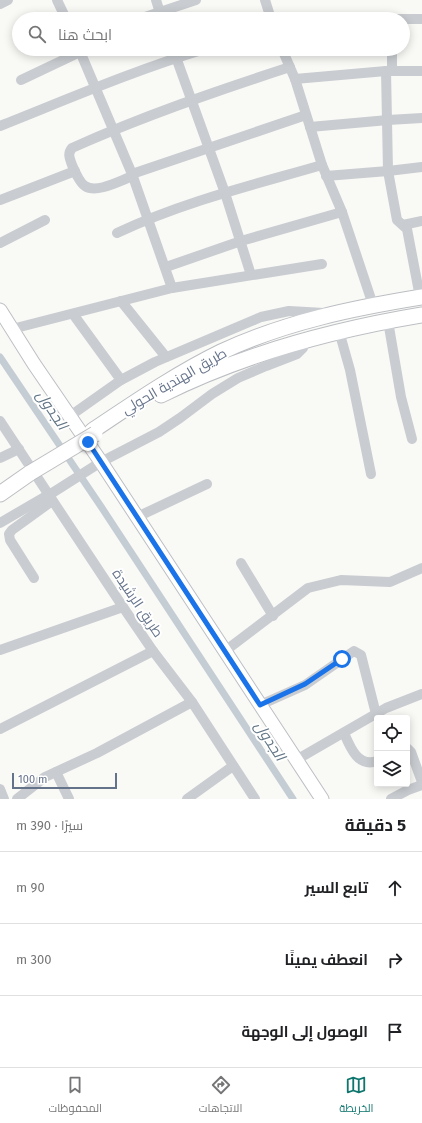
<!DOCTYPE html>
<html lang="ar">
<head>
<meta charset="utf-8">
<style>
  body { margin:0; font-family:"Fira Sans",Cairo,sans-serif; background:#f2f2f2; color:#202124; direction:rtl }
  .controls { position:absolute; right:12px; bottom:12px; display:grid; overflow:hidden; border-radius:4px; box-shadow:0 2px 10px #0003 }
  .controls button { width:36px; height:36px; display:grid; place-items:center; padding:0; border:0; border-bottom:1px solid #e0e0e0; background:#fff; color:#202124; font:20px sans-serif }
  .scale { position:absolute; left:12px; bottom:10px; width:105px; box-sizing:border-box; padding-left:4px; border:2px solid #65738a; border-top:0; font-size:11px; line-height:14px; white-space:nowrap; color:#65738a; -webkit-text-stroke:3px #fff; paint-order:stroke }
  .stop { position:absolute; width:12px; height:12px; margin:-9px; border:3px solid #1a73e8; border-radius:50%; background:#fff }
  .stop.end { background:#1a73e8; border-color:#fff; box-shadow:0 1px 4px #0008 }
  .list { margin:0; padding:0; list-style:none }
  h2 { display:flex; justify-content:space-between; align-items:center; height:52px; margin:0; padding:0 16px; font-size:17px }
  h2 small { font-size:13px; font-weight:400; color:#757577 }
  .list li { display:grid; grid-template-columns:26px 1fr auto; gap:12px; align-items:center; box-sizing:border-box; height:72px; padding:0 16px; border-top:1px solid #e0e0e0 }
  .list b { display:block; font-size:15px; white-space:nowrap }
  .list em { font-size:13px; font-style:normal; color:#757577 }
  .icon { flex:none; width:22px; height:22px; fill:none; stroke:currentColor; stroke-width:2; stroke-linecap:round; stroke-linejoin:round }
  .map { position:relative; flex:none; width:422px; height:799px; overflow:hidden; direction:ltr }
  .search { position:absolute; background:#fff; box-shadow:0 2px 10px #0003; left:12px; right:12px; top:12px; height:44px; display:flex; align-items:center; gap:10px; box-sizing:border-box; padding:0 14px; border-radius:22px; color:#757577; font-size:15px }
  .sheet { height:268px; background:#fff }
  nav { display:flex; justify-content:space-around; align-items:center; box-sizing:border-box; height:56px; border-top:1px solid #e0e0e0; background:#fff; font-size:11px; color:#757577 }
  nav a { display:grid; justify-items:center; gap:2px }
  nav .on { color:#0f766e }
  .map>svg:first-child { display:block }
  .lines { fill:none; stroke-linecap:round; stroke-linejoin:round }
  .canal { stroke:#c5cdd4; stroke-width:7 }
  .major-casing { stroke:#bcbfc4; stroke-width:15 }
  .highway-casing { stroke:#bbbec2; stroke-width:17 }
  .minor { stroke:#c9ccd0; stroke-width:10 }
  .major { stroke:#fff; stroke-width:13 }
  .highway { stroke:#fff; stroke-width:15 }
  .highway-bridge-casing { stroke:#bbbec2; stroke-width:17; stroke-linecap:butt }
  .highway-bridge { stroke:#fff; stroke-width:15 }
  .route { stroke:#1a73e8; stroke-width:5 }
  .labels { text-anchor:middle; stroke-width:4; stroke-linejoin:round; paint-order:stroke }
  .street-label { font-size:14px; fill:#65738a; stroke:#fff }
  .water-label { font-size:15px; font-style:italic; fill:#617585; stroke:#fff }
</style>
</head>
<body>
<div class="map">
<svg width="422" height="799" viewBox="0 0 422 799">
  <rect width="100%" height="100%" fill="#f9f9f6"/>
  <g class="lines">
    <!-- canal -->
    <path class="canal" d="M0,357L102,508L293,799"/>
    <defs>
      <path id="major" d="M0,310L34,364L101,462L322,799"/>
      <g id="highway">
        <path d="M161,395C243,354 332,330 422,315"/>
        <path d="M92,431C134,403 176,374 221,352C285,322 354,308 422,297"/>
        <path d="M0,494L30,473"/>
      </g>
    </defs>
    <!-- major casing -->
    <use href="#major" class="major-casing"/>
    <!-- highway casing -->
    <use href="#highway" class="highway-casing"/>
    <!-- minor -->
    <g class="minor">
      <path d="M57,0L66,19"/>
      <path d="M156,0L162,19"/>
      <path d="M265,0L271,19"/>
      <path d="M0,4L8,0"/>
      <path d="M139,19L196,0"/>
      <path d="M343,19H422"/>
      <path d="M79,49L132,174L172,288"/>
      <path d="M173,49L225,193L251,275"/>
      <path d="M282,49L295,79L322,165L342,212L373,305"/>
      <path d="M392,49V71"/>
      <path d="M386,71L388,171L397,220L407,229L420,297"/>
      <path d="M295,79L386,71H422"/>
      <path d="M21,80L80,52"/>
      <path d="M0,126C68,99 135,70 205,49"/>
      <path d="M310,127L388,120L422,118"/>
      <path d="M132,174L306,115"/>
      <path d="M133,176C121,180 97,194 85,186C80,183 75,172 72,165C70,159 67,154 72,148C143,116 216,91 290,67"/>
      <path d="M326,176L388,171L422,167"/>
      <path d="M0,200L75,171"/>
      <path d="M403,225L422,221"/>
      <path d="M117,233C182,202 253,185 322,165"/>
      <path d="M0,243L45,220"/>
      <path d="M166,267L241,241L342,212"/>
      <path d="M121,301L166,357"/>
      <path d="M73,314L121,380"/>
      <path d="M388,321L401,397L412,439"/>
      <path d="M12,329L172,288L322,264"/>
      <path d="M339,331L350,370L371,474"/>
      <path d="M70,416L121,380L155,362L261,317L289,311L324,313"/>
      <path d="M0,421L123,607L153,651L192,702L255,799"/>
      <path d="M0,458L19,449"/>
      <path d="M49,495L101,462L159,432L180,418L212,394L238,378L266,366L297,354L303,348V341"/>
      <path d="M137,517L207,484"/>
      <path d="M0,523L48,495"/>
      <path d="M241,563L273,616"/>
      <path d="M34,578L10,540L9,534L12,530L52,501"/>
      <path d="M0,650L123,607"/>
      <path d="M225,651L308,588L341,580L390,582L422,568"/>
      <path d="M260,705L305,685L354,651L361,655L376,714"/>
      <path d="M0,729L153,651"/>
      <path d="M344,733C350,747 358,768 377,761"/>
      <path d="M407,748L411,752L422,782"/>
      <path d="M296,760L386,708L422,694"/>
      <path d="M56,772L69,799"/>
      <path d="M0,789L4,799"/>
      <path d="M17,799L45,777L97,753L192,702"/>
      <path d="M187,799L233,766"/>
      <path d="M391,799L408,790L422,785"/>
    </g>
    <!-- major -->
    <use href="#major" class="major"/>
    <!-- highway -->
    <use href="#highway" class="highway"/>
    <defs>
      <path id="highway-bridge" d="M30,473L95,434"/>
    </defs>
    <!-- highway-bridge casing -->
    <use href="#highway-bridge" class="highway-bridge-casing"/>
    <!-- highway-bridge -->
    <use href="#highway-bridge" class="highway-bridge"/>
  </g>
  <g class="lines">
    <!-- route -->
    <path class="route" d="M88,442L260,705L305,684L342,659"/>
  </g>
  <g class="labels">
    <!-- street labels -->
    <g class="street-label">
      <text transform="translate(174 381) rotate(-30)" y="5">طريق الهندية الحولي</text>
      <text transform="translate(138 603) rotate(56)" y="5">طريق الرشيدة</text>
    </g>
    <!-- water labels -->
    <g class="water-label">
      <text transform="translate(52 410) rotate(56)" y="5">الجدول</text>
      <text transform="translate(270 741) rotate(57)" y="5">الجدول</text>
    </g>
  </g>
</svg>
<div class="controls">
<button><svg class="icon" aria-label="locate" viewBox="0 0 24 24"><circle cx="12" cy="12" r="6"/><path d="M12 2v4M12 18v4M2 12h4M18 12h4"/></svg></button>
<button><svg class="icon" aria-label="layers" viewBox="0 0 24 24"><path d="M12 4l9 5-9 5-9-5zM3 14l9 5 9-5"/></svg></button>
</div>
<div class="scale">100 m</div>
<div class="stop" style="left:342px;top:659px"></div>
<div class="stop end" style="left:88px;top:442px"></div>
<div class="search"><svg class="icon" aria-label="search" viewBox="0 0 24 24"><circle cx="10" cy="10" r="6"/><path d="M15 15l6 6"/></svg>ابحث هنا</div>
</div>
<section class="sheet">
<h2>5 دقيقة<small>سيرًا · 390 m</small></h2>
<ul class="list">
<li><svg class="icon" aria-label="ahead" viewBox="0 0 24 24"><path d="M12 20V5M6 11l6-6 6 6"/></svg><div><b>تابع السير</b></div><em>90 m</em></li>
<li><svg class="icon" aria-label="right" viewBox="0 0 24 24"><path d="M7 20v-9h11M14 6l5 5-5 5"/></svg><div><b>انعطف يمينًا</b></div><em>300 m</em></li>
<li><svg class="icon" aria-label="arrive" viewBox="0 0 24 24"><path d="M6 21V4h12l-3 4 3 4H6"/></svg><div><b>الوصول إلى الوجهة</b></div></li>
</ul>
</section>
<nav>
<a class="on"><svg class="icon" aria-label="map" viewBox="0 0 24 24"><path d="M3 6l6-2 6 2 6-2v14l-6 2-6-2-6 2zM9 4v14M15 6v14"/></svg>الخريطة</a>
<a><svg class="icon" aria-label="directions" viewBox="0 0 24 24"><path d="M12 3l9 9-9 9-9-9zM9 14v-3h6M13 9l2 2-2 2"/></svg>الاتجاهات</a>
<a><svg class="icon" aria-label="saved" viewBox="0 0 24 24"><path d="M7 4h10v16l-5-4-5 4z"/></svg>المحفوظات</a>
</nav>
</body>
</html>
